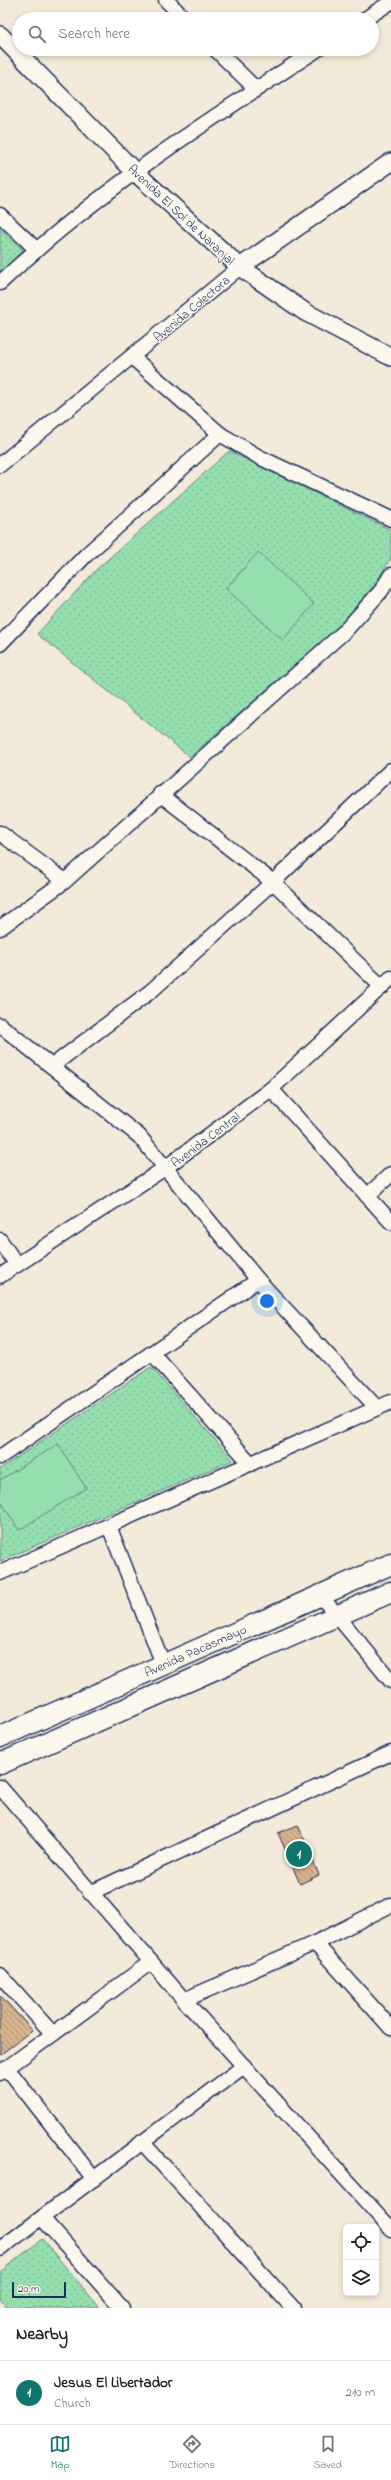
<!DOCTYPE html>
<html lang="en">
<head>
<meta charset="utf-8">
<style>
  body { margin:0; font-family:"Indie Flower",sans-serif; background:#f2f2f2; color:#222 }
  .controls { position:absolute; right:12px; bottom:12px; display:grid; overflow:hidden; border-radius:6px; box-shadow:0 2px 6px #0003 }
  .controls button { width:36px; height:36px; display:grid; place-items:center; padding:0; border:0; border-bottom:1px solid #e0e0e0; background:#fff; color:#222; font:20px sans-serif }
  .scale { position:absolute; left:12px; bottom:10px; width:54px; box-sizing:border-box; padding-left:4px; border:2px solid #1b2f5e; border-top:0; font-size:11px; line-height:14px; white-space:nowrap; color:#1b2f5e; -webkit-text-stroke:3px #fbf7ec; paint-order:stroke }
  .you { position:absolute; left:267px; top:1301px; width:14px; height:14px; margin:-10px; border:3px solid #fff; border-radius:50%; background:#1a73e8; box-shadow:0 0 0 6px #1a73e833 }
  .badge { display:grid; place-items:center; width:26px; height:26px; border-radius:50%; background:#0f766e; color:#fff; font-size:13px; font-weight:700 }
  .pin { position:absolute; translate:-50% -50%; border:2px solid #fff; box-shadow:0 1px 4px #0006 }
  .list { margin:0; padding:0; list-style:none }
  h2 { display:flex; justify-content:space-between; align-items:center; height:52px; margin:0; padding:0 16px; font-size:17px }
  h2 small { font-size:13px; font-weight:400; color:#767676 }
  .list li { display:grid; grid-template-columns:26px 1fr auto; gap:12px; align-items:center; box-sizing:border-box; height:64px; padding:0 16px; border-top:1px solid #e0e0e0 }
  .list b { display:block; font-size:15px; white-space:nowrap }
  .list p { margin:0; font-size:13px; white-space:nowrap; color:#767676 }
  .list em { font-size:13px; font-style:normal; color:#767676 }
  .icon { flex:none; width:22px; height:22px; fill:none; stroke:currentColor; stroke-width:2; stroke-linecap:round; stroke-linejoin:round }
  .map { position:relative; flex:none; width:391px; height:2308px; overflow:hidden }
  .search { position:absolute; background:#fff; box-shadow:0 2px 6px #0003; left:12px; right:12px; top:12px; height:44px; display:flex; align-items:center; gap:10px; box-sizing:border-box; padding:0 14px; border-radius:22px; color:#767676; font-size:15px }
  .sheet { height:116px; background:#fff }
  nav { display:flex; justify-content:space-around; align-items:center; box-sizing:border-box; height:56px; border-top:1px solid #e0e0e0; background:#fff; font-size:11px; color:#767676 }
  nav a { display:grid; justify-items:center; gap:2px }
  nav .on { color:#0f766e }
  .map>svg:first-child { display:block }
  .green { fill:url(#green-dots); stroke:#588686 }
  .pitch { fill:#95dead; stroke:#588686 }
  .building { fill:url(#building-back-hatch); stroke:#1b2f5e }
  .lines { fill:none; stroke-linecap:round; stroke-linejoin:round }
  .minor-casing { stroke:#1b2f5e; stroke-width:17 }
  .tertiary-casing { stroke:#1b2f5e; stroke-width:20 }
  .secondary-casing { stroke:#1b2f5e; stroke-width:23 }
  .minor { stroke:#fbf7ec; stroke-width:14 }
  .tertiary { stroke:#fbf7ec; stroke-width:17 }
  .secondary { stroke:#fbf7ec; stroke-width:20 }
  .labels { text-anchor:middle; stroke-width:3; stroke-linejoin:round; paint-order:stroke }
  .street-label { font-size:13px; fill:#1b2f5e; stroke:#fbf7ec }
</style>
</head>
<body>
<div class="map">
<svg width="391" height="2308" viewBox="0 0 391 2308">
  <defs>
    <pattern id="green-dots" width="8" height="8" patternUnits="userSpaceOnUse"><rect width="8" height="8" fill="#95dead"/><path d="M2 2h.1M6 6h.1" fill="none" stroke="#80bf97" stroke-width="1.8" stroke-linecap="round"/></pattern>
    <pattern id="building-back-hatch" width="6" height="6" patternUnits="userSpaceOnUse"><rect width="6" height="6" fill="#d9b48b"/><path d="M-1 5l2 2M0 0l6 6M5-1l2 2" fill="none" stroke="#af9375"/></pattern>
  </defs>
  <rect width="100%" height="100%" fill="#f4ead9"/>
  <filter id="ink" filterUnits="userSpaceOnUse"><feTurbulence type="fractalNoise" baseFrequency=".025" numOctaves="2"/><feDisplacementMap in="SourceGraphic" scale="8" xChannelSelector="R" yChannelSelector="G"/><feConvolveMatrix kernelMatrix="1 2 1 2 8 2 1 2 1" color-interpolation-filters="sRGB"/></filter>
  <g filter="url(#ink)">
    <!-- green -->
    <g class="green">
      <path d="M0,228L23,250L0,273Z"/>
      <path d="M229,451L391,530V558L375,584L338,627L190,757L37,634L97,569Z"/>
      <path d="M151,1367L233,1460L0,1561V1469Z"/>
      <path d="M42,2239L100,2308H7L0,2299V2272Z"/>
    </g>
    <!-- pitch -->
    <g class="pitch">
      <path d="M258,552L314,604L283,640L226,589Z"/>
      <path d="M58,1444L86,1488L19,1530L0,1500V1480Z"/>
    </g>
    <!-- building -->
    <g class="building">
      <path d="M298,1825L319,1875L300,1884L278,1833Z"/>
      <path d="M0,1995L32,2030L0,2055Z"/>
    </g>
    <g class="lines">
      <defs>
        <g id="minor">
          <path d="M166,0L185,19"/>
          <path d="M365,19L391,2"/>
          <path d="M215,49L256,89"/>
          <path d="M0,215L36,249"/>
          <path d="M0,283C95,193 208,120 318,49"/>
          <path d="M132,357L220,434L259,457L391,519"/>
          <path d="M0,465L240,267"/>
          <path d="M0,644L86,555L220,434"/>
          <path d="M160,794L273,882L382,987"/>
          <path d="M0,833L65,881"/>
          <path d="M0,928L65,881L345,631L381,591L391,575"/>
          <path d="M0,1025L139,1136L258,1280L377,1408"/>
          <path d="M52,1066L151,991L273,882L391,770"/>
          <path d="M271,1089L391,1222"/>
          <path d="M367,1196L391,1174"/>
          <path d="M0,1240L17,1265"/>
          <path d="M0,1276L165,1168L271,1089L391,978"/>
          <path d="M152,1353L251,1464"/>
          <path d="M0,1457L258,1280"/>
          <path d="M109,1526L163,1664"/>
          <path d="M0,1573L391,1402"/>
          <path d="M320,1595L391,1681"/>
          <path d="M0,1787L184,2000L391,2229"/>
          <path d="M90,1893L391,1753"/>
          <path d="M315,1943L391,2028"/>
          <path d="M0,1975L53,2034"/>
          <path d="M184,2000L315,1943L391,1905"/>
          <path d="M7,2068L94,2179"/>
          <path d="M0,2073L151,1962"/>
          <path d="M142,2142L293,2308"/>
          <path d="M42,2218L122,2308"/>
          <path d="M0,2249L244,2066"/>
        </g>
        <g id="tertiary">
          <path d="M0,35L136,173L240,267L305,312L391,357"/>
          <path d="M240,267L391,162"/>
        </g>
        <g id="secondary">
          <path d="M0,1737L391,1564"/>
          <path d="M0,1764L391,1592"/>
        </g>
      </defs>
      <!-- minor casing -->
      <use href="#minor" class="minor-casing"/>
      <!-- tertiary casing -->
      <use href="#tertiary" class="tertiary-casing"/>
      <!-- secondary casing -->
      <use href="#secondary" class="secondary-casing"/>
      <!-- minor -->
      <use href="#minor" class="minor"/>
      <!-- tertiary -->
      <use href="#tertiary" class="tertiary"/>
      <!-- secondary -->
      <use href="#secondary" class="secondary"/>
    </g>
  </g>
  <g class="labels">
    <!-- street labels -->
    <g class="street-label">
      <text transform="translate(182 214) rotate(43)" y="5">Avenida El Sol de Naranjal</text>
      <text transform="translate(191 308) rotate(-40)" y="5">Avenida Colectora</text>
      <text transform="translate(205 1139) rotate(-37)" y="5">Avenida Central</text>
      <text transform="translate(195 1650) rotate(-24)" y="5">Avenida Pacasmayo</text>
    </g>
  </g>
</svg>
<div class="controls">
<button><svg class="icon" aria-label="locate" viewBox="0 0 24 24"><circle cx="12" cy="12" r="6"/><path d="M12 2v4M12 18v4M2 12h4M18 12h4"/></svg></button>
<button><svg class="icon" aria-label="layers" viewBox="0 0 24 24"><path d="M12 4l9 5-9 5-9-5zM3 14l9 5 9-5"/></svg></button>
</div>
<div class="scale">20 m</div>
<div class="you"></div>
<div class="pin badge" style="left:299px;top:1854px">1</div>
<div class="search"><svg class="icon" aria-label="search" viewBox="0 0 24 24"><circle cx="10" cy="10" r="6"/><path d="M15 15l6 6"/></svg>Search here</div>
</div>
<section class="sheet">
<h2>Nearby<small></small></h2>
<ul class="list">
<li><span class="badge">1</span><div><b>Jesus El Libertador</b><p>Church</p></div><em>210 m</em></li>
</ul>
</section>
<nav>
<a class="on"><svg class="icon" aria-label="map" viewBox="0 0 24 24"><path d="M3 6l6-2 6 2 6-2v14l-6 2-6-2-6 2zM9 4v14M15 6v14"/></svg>Map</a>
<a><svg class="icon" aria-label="directions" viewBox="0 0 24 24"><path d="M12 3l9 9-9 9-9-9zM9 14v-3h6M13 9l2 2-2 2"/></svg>Directions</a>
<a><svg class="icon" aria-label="saved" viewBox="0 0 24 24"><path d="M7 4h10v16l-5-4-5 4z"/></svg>Saved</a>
</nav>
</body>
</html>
